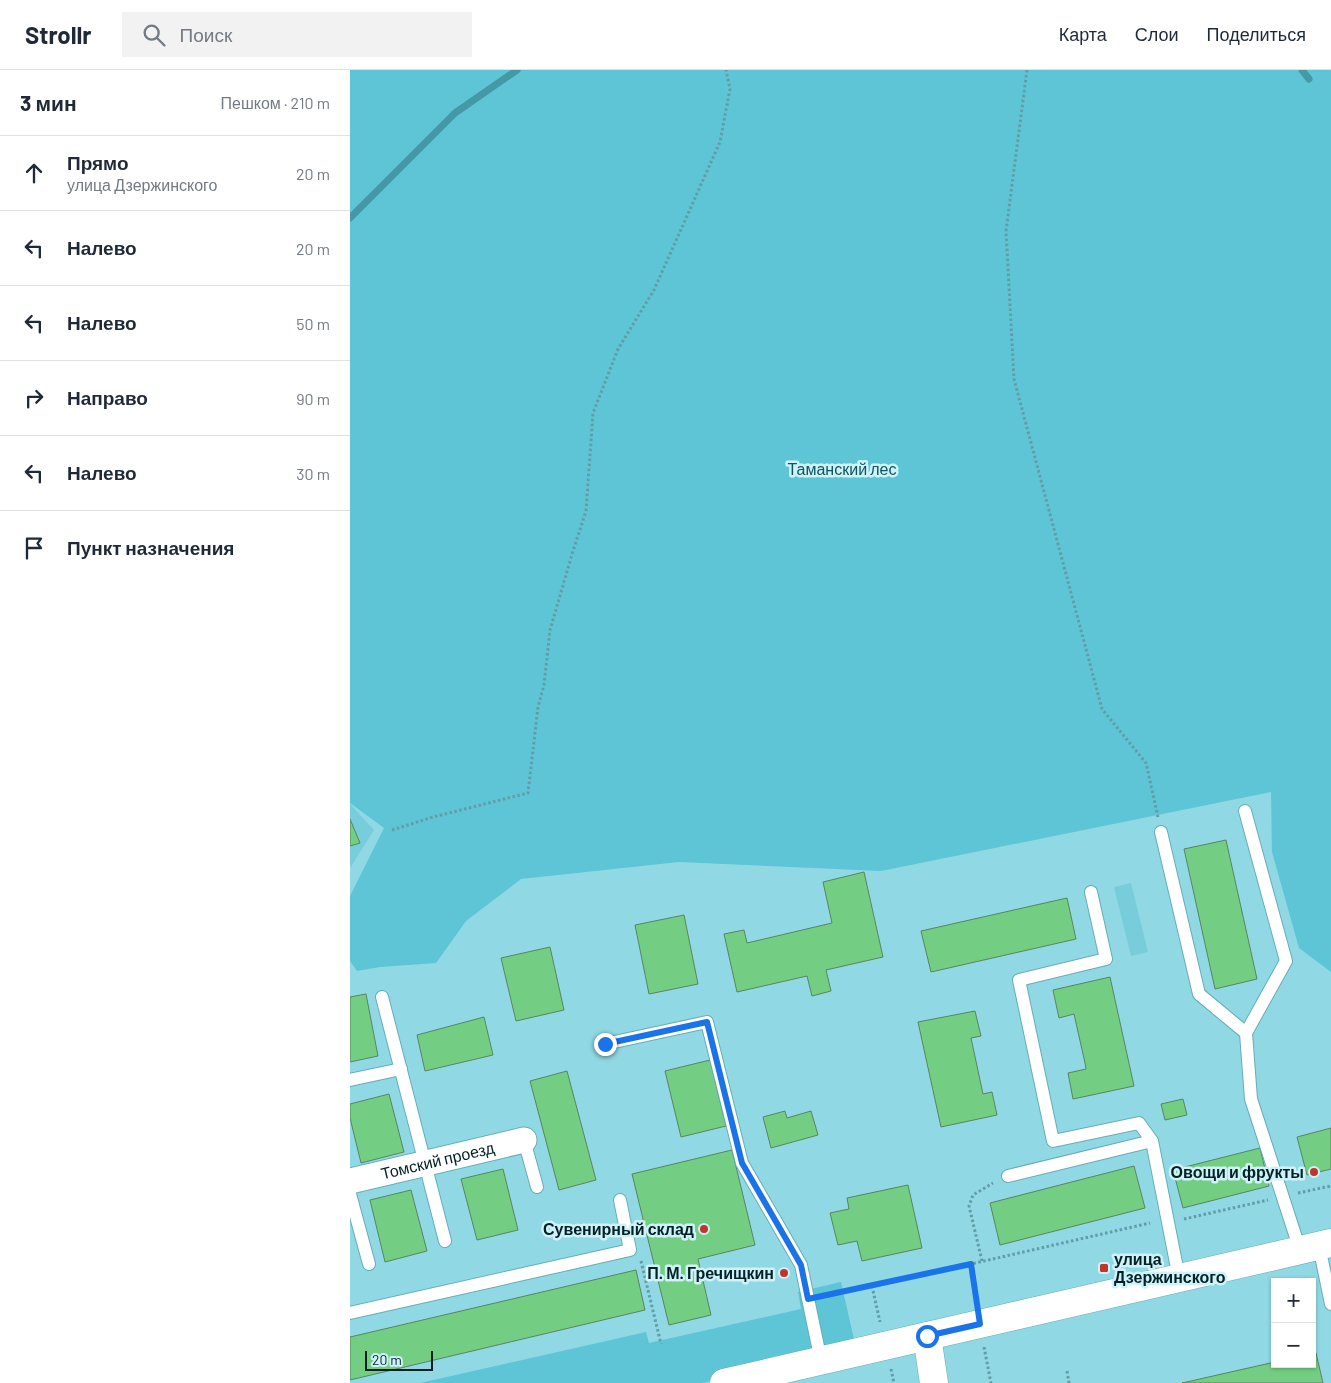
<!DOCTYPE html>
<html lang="ru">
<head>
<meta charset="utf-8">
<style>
  body { margin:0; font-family:Barlow,sans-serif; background:#f2f2f3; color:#1f2937 }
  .controls { position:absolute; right:15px; bottom:15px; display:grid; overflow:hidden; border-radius:0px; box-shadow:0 1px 4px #0004 }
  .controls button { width:45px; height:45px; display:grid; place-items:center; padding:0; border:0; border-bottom:1px solid #e0e1e3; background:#fff; color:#1f2937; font:25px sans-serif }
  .scale { position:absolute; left:15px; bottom:12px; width:68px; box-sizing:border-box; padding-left:5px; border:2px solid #022125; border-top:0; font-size:14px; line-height:18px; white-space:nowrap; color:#022125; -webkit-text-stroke:4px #cff2f8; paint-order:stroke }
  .stop { position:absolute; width:15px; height:15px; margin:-11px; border:4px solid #1a73e8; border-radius:50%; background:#fff }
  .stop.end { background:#1a73e8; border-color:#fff; box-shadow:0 1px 5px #0008 }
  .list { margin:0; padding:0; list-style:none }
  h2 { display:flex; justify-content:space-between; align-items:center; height:65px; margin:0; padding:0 20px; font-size:21px }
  h2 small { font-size:16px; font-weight:400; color:#747a83 }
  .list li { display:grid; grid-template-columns:32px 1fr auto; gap:15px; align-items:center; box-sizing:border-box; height:75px; padding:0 20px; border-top:1px solid #e0e1e3 }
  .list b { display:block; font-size:19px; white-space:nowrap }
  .list p { margin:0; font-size:16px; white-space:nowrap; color:#747a83 }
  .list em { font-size:16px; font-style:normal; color:#747a83 }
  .icon { flex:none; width:28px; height:28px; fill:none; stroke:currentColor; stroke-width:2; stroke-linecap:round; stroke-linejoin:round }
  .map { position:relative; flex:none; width:981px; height:1313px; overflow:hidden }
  header { display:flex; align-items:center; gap:30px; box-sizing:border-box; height:70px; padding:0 25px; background:#fff; border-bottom:1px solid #e0e1e3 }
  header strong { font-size:24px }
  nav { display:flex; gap:28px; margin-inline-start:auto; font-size:18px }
  .search { width:350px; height:45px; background:#f2f2f3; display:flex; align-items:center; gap:12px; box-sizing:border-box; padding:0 18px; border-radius:0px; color:#747a83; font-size:19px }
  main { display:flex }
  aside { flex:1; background:#fff }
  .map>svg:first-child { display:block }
  .built { fill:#78cddb }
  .green { fill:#5dc5d5 }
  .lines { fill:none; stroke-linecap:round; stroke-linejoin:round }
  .stream { stroke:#4598a5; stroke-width:7 }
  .building { fill:#73ce83; stroke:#598560 }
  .service-casing { stroke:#65aeb9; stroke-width:14 }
  .minor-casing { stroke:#65aeb9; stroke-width:27 }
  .tertiary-casing { stroke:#65aeb9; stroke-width:29 }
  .path { stroke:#629da7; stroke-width:3; stroke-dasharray:2.5 2.5; stroke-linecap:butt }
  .service { stroke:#fff; stroke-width:12 }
  .minor { stroke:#fff; stroke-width:25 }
  .tertiary { stroke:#fff; stroke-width:28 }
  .route { stroke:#1a73e8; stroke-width:6 }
  .poi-dot { fill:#c2342b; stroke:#cff2f8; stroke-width:2 }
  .labels { text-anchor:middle; stroke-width:5; stroke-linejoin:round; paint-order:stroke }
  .park-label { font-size:16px; fill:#0d555e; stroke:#cff2f8 }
  .street-label { font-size:16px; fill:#022125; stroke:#cff2f8 }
  .poi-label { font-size:16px; font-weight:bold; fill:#022125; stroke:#cff2f8; text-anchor:end }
</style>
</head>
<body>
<header>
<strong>Strollr</strong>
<div class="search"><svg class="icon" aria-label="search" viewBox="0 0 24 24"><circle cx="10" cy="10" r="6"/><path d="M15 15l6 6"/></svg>Поиск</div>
<nav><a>Карта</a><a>Слои</a><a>Поделиться</a></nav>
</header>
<main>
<aside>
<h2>3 мин<small>Пешком · 210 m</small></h2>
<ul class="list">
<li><svg class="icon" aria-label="ahead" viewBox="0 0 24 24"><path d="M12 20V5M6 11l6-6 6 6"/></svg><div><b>Прямо</b><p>улица Дзержинского</p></div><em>20 m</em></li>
<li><svg class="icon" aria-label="left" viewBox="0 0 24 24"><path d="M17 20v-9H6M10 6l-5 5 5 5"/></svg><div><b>Налево</b></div><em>20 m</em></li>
<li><svg class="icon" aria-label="left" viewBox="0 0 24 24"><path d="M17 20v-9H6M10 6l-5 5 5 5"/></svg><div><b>Налево</b></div><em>50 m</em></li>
<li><svg class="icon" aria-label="right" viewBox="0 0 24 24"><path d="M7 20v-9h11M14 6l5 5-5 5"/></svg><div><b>Направо</b></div><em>90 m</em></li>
<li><svg class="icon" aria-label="left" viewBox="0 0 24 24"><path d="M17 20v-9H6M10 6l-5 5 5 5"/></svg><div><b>Налево</b></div><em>30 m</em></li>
<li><svg class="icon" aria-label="arrive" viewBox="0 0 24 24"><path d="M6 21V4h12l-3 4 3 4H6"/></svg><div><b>Пункт назначения</b></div></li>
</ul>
</aside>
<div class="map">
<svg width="981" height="1313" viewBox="0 0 981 1313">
  <rect width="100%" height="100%" fill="#8fd8e4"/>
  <!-- built -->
  <g class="built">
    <path d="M0,734L24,760L0,798Z"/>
    <path d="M781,813L798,882L781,886L764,817Z"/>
  </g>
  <!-- green -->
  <g class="green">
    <path d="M0,0H981V902L949,878L922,782L921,722L531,801L329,792L171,809L116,851L86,893L30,897L7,901L0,891V826L34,758L0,733Z"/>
    <path d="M491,1212L506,1278L352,1313H70L296,1262L299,1273L451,1239L448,1222Z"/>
  </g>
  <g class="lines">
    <!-- stream -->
    <g class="stream">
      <path d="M952,0L959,9"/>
      <path d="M0,148L105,43L167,0"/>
    </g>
  </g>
  <!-- building -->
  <g class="building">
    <path d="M0,749L10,773L0,776Z"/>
    <path d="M876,770L907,909L865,919L834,779Z"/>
    <path d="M514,802L533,887L476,900L481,921L462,926L457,906L387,922L374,864L394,860L397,873L482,853L473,812Z"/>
    <path d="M717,828L726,869L581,902L571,861Z"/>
    <path d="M334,845L348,914L299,924L285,855Z"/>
    <path d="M200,877L214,940L166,951L151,888Z"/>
    <path d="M760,907L784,1016L723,1029L718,1003L736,999L735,993L724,944L709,948L703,920Z"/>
    <path d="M16,924L28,986L0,992V927Z"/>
    <path d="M625,941L631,966L621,968L633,1024L642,1022L647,1045L591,1057L568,952Z"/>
    <path d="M134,947L143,985L75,1001L67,965Z"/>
    <path d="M360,990L376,1056L331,1067L315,1001Z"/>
    <path d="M217,1001L246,1110L209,1120L180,1011Z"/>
    <path d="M39,1024L54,1082L11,1093L0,1048V1034Z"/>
    <path d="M833,1029L837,1045L815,1050L811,1034Z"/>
    <path d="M435,1041L437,1048L461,1041L468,1065L421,1078L413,1047Z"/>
    <path d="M981,1058V1099L957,1105L947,1067Z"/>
    <path d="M910,1078L919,1116L833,1138L823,1100Z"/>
    <path d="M382,1080L405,1175L348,1189L361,1245L319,1255L282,1104Z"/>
    <path d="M784,1096L795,1138L650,1175L640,1133Z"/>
    <path d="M153,1099L168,1160L127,1170L111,1109Z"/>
    <path d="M558,1115L572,1178L512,1191L507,1171L488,1175L480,1143L499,1139L497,1128Z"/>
    <path d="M61,1120L77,1181L35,1192L20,1130Z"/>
    <path d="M286,1200L295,1240L0,1310V1267Z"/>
    <path d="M966,1283L973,1313H832L925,1292V1294H962V1284Z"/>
  </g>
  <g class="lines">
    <defs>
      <g id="service">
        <path d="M895,741L936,891L896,963L901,1029L950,1180"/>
        <path d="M811,762L849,924L896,963"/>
        <path d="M741,822L756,889L669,910L703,1071L789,1053L802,1071"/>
        <path d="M32,927L95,1171"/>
        <path d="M255,974L357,952L392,1093L451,1195L471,1291"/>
        <path d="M0,1010L51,999"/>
        <path d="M174,1070L187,1117"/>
        <path d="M658,1106L802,1071L829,1208"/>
        <path d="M0,1124L19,1194"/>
        <path d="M969,1176L981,1234"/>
        <path d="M0,1243L280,1180L270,1130"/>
      </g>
      <g id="minor">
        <path id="s1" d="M0,1111L174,1070"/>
      </g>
      <g id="tertiary">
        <path d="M577,1266L584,1313"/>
        <path d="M374,1313L981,1173"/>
      </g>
    </defs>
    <!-- service casing -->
    <use href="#service" class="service-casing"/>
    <!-- minor casing -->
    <use href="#minor" class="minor-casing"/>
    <!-- tertiary casing -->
    <use href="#tertiary" class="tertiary-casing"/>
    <!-- path -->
    <g class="path">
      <path d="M677,0L656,161L664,309L752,639L796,693L808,747"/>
      <path d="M42,760L83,747L178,723L188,637L194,615L200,560L223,481L236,441L243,343L268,279L304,220L370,72L380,19L376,0"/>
      <path d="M948,1123L981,1116"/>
      <path d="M834,1149L918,1130"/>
      <path d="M291,1191L311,1274"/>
      <path d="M632,1191L619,1136L623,1125L643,1113"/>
      <path d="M522,1216L530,1252"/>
      <path d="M475,1226L621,1194"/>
      <path d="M627,1231L621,1194L800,1153"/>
      <path d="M634,1277L641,1313"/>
      <path d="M541,1299L544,1313"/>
      <path d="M717,1301L719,1313"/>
    </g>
    <!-- service -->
    <use href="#service" class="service"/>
    <!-- minor -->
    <use href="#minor" class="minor"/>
    <!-- tertiary -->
    <use href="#tertiary" class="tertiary"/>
  </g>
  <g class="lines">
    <!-- route -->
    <path class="route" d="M255,974L357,952L392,1093L451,1195L458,1229L621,1194L630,1254L577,1266"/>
  </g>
  <!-- markers -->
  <g class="poi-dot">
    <circle cx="964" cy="1102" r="5"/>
    <circle cx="354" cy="1159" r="5"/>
    <rect x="749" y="1193" width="10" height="10" rx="2.5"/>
    <circle cx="434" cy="1203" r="5"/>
  </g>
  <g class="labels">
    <!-- park labels -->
    <g class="park-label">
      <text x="492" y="405">Таманский лес</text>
    </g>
    <!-- street labels -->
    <g class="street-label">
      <text dy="6" stroke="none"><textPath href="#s1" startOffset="90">Томский проезд</textPath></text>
    </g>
    <!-- poi labels -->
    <g class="poi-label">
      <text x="954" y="1108">Овощи и фрукты</text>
      <text x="344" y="1165">Сувенирный склад</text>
      <text x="764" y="1195" text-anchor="start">улица<tspan x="764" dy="18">Дзержинского</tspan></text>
      <text x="424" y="1209">П. М. Гречищкин</text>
    </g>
  </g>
</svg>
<div class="controls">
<button>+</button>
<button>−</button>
</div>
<div class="scale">20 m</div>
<div class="stop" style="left:577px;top:1266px"></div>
<div class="stop end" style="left:255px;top:974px"></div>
</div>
</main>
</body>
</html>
